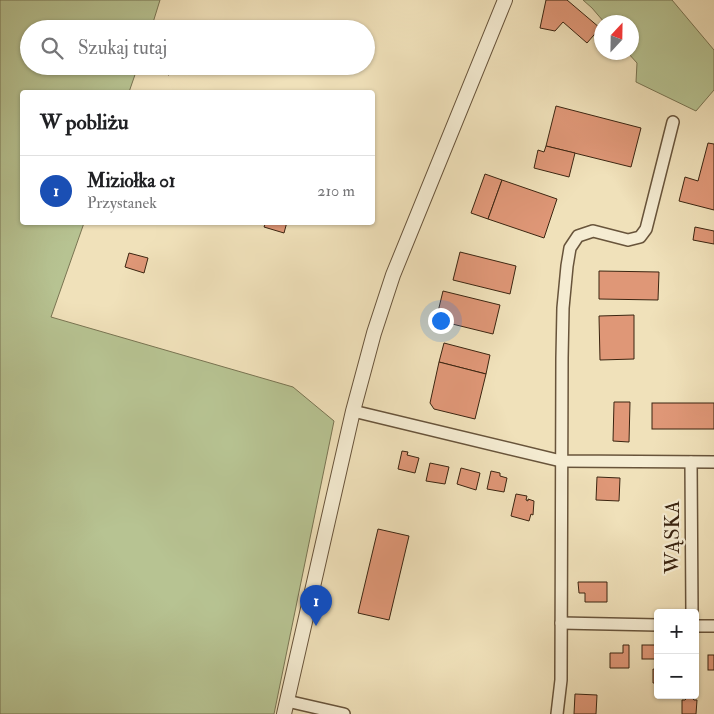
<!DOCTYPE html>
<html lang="pl">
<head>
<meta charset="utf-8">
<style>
  body { margin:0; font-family:"IM FELL Double Pica",serif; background:#f2f2f2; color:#202124 }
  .controls { position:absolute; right:15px; bottom:15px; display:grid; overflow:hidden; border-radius:5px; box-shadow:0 1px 4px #0004 }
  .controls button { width:45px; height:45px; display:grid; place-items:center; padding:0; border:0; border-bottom:1px solid #e0e0e0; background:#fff; color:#202124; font:25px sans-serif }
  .compass { position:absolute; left:594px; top:15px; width:45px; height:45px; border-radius:50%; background:#fff; box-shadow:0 1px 4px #0004; rotate:22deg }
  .you { position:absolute; left:440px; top:320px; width:18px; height:18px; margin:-12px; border:4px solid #fff; border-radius:50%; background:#1a73e8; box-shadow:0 0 0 8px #1a73e833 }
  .badge { display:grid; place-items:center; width:32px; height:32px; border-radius:50%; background:#8f2418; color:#fff; font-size:16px; font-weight:700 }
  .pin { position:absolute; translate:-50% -41px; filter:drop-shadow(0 1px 2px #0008) }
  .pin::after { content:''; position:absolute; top:26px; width:18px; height:15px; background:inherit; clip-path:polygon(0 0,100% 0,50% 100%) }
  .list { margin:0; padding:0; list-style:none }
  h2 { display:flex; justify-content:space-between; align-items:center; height:65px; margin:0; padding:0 20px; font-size:21px }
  h2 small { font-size:16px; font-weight:400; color:#757577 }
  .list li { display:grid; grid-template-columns:32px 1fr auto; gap:15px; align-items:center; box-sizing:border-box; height:70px; padding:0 20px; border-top:1px solid #e0e0e0 }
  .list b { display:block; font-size:19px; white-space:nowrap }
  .list p { margin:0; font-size:16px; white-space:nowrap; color:#757577 }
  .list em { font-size:16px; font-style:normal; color:#757577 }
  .icon { flex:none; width:28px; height:28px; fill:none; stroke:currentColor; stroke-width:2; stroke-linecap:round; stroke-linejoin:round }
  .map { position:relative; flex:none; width:714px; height:714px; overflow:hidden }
  .search { position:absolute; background:#fff; box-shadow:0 1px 4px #0004; left:20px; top:20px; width:355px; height:55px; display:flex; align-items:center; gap:12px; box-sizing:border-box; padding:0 18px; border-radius:28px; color:#757577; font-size:19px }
  .panel { position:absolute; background:#fff; box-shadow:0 1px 4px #0004; left:20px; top:90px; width:355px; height:135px; border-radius:5px }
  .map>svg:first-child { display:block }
  .green { fill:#b7c392; stroke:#797452 }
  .building { fill:#df9777; stroke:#3b2511 }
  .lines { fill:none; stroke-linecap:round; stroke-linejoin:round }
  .minor-casing { stroke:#68543b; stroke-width:14 }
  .tertiary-casing { stroke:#68543b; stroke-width:16 }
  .minor { stroke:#f5ecd2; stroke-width:11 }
  .tertiary { stroke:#f5ecd2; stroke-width:14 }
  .labels { text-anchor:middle; stroke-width:4.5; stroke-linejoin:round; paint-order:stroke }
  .street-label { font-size:21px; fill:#3b2511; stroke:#f5ecd2 }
</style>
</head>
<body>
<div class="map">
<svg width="714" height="714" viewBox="0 0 714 714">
  <rect width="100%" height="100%" fill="#f0e1ba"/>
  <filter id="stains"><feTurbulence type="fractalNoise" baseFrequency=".004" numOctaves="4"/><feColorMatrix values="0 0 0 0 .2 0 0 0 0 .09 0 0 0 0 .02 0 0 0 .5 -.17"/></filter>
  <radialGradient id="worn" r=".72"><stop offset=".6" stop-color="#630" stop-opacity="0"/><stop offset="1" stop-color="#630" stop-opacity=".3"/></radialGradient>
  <!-- green -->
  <g class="green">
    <path d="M0,0H160L151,29H29V66H138L129,92H22V222L84,223L51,317L293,387L334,421L274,714H0Z"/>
    <path d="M583,0H672L714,50V90L696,111L636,82L637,63L628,53L632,52V22H604L592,8Z"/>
  </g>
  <!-- building -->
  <g class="building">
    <path d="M546,0H567L600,28L587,43L563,22L555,31L540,28Z"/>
    <path d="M146,66H172L169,75L145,67Z"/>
    <path d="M556,106L641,128L631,167L546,146Z"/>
    <path d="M708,143L714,144V210L679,201L685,177L698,181Z"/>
    <path d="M546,146L575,153L569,177L534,168L538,150L544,152Z"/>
    <path d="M485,174L502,180L488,219L471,213Z"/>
    <path d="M502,180L557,199L544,238L488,219Z"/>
    <path d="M266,222H287L284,233L264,227Z"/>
    <path d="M695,227L714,231V244L693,240Z"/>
    <path d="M460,252L516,266L510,294L453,280Z"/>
    <path d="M129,253L148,258L144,273L125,267Z"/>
    <path d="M599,271L659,272L658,300L599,299Z"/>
    <path d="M443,291L500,305L493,334L436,320Z"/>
    <path d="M634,315V359L600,360L599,316Z"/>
    <path d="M444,343L490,355L486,374L439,362Z"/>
    <path d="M439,362L486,374L475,419L434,409L430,403Z"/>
    <path d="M614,402H630L629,442L613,441Z"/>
    <rect x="652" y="403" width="62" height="26"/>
    <path d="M402,451L408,452L407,455L419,458L415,473L398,469Z"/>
    <path d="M430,463L449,467L445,484L426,481Z"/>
    <path d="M461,468L480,473L476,490L457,484Z"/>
    <path d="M491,471L500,473V476L507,478L504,492L487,489Z"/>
    <path d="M597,477L620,478L619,501L596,500Z"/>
    <path d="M516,494L527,496L526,500L528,501V499L534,501L533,515L531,514L529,521L511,516Z"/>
    <path d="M378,529L409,536L389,620L358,613Z"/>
    <path d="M578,582H607V602H585V593H579Z"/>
    <path d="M623,645H629V668H610V653H623Z"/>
    <rect x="642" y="645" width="14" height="14"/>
    <rect x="708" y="655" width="6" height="15"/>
    <path d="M653,669L658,670V683H653Z"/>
    <path d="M575,694L597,695L596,714H574Z"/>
    <path d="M687,698H692L694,700H697L696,714H682V700H685Z"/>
  </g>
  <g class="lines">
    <defs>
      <g id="minor">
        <path d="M353,411L561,461L714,462"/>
        <path d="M691,462L692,613"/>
        <path d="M561,623L658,625"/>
        <path d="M695,626H714"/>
        <path d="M287,701L344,714"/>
        <path d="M557,714L561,680L562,358L563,308L567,266L570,248L578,236L593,231L628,240L640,237L646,229L673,122"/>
      </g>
      <path id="tertiary" d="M284,714L353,411L374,333L393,275L505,0"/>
    </defs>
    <!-- minor casing -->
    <use href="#minor" class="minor-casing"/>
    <!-- tertiary casing -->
    <use href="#tertiary" class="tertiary-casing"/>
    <!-- minor -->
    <use href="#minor" class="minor"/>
    <!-- tertiary -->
    <use href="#tertiary" class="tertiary"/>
  </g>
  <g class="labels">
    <!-- street labels -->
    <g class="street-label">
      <text transform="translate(672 537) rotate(-90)" y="7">WĄSKA</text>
    </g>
  </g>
  <rect width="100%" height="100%" filter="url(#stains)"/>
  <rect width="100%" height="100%" fill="url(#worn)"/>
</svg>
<div class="controls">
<button>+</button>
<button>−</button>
</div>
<svg class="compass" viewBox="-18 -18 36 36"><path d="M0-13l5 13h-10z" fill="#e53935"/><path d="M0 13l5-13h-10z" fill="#757577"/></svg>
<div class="you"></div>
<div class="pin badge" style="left:316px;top:626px;background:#1a4fb4">1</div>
<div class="search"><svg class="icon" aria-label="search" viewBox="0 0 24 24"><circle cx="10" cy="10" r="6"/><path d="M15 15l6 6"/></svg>Szukaj tutaj</div>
<section class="panel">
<h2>W pobliżu<small></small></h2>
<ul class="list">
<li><span class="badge" style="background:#1a4fb4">1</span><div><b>Miziołka 01</b><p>Przystanek</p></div><em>210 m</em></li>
</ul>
</section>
</div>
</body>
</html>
